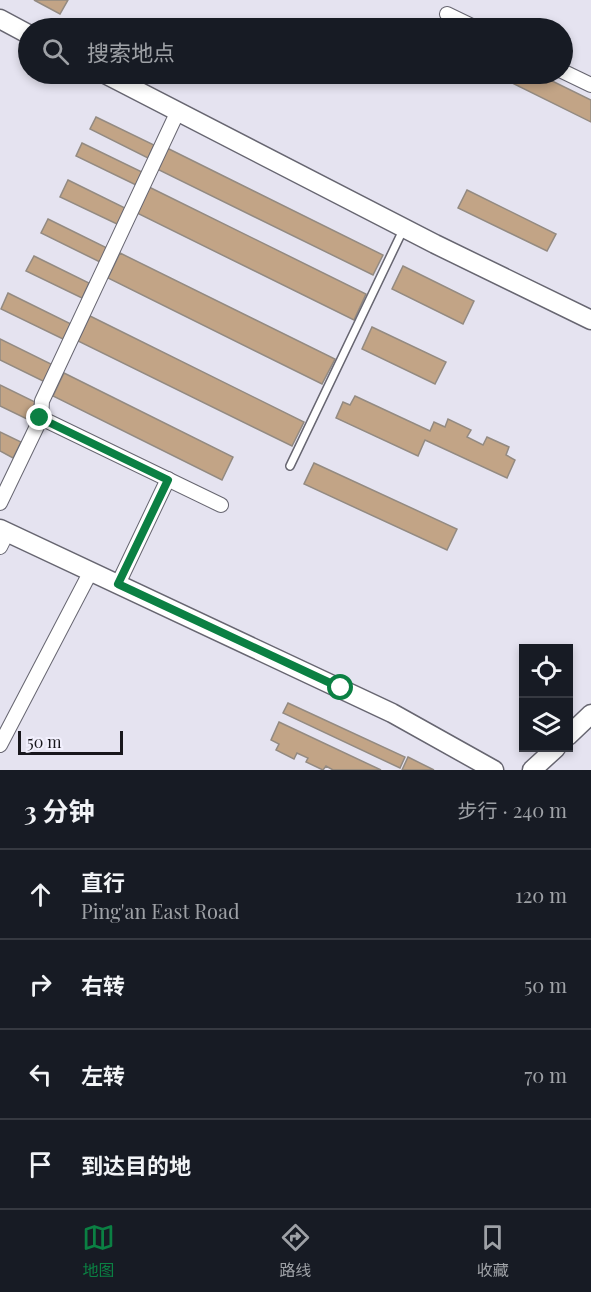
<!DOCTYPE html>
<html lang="zh">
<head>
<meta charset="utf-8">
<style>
  body { margin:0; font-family:"Playfair Display","Noto Sans SC",serif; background:#242831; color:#f1f3f6 }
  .controls { position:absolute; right:18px; bottom:18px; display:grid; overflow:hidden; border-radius:0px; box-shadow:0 3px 9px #0003 }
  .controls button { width:54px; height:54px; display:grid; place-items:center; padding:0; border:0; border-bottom:2px solid #363941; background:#171b24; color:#f1f3f6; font:30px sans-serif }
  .scale { position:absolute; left:18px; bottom:15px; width:105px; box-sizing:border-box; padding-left:6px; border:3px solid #18171c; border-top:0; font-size:16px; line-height:21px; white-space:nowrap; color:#18171c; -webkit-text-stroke:4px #f2f0fd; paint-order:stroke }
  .stop { position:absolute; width:18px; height:18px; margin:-14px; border:4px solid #0b8043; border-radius:50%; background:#fff }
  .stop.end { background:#0b8043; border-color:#fff; box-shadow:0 2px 6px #0008 }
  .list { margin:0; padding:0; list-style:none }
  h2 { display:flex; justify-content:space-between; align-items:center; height:78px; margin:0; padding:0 24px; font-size:26px }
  h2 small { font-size:20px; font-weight:400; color:#9ea1a6 }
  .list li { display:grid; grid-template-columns:39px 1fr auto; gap:18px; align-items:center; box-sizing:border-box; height:90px; padding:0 24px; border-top:2px solid #363941 }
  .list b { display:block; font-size:22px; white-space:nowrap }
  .list p { margin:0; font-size:20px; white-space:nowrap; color:#9ea1a6 }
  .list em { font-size:20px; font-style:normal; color:#9ea1a6 }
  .icon { flex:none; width:33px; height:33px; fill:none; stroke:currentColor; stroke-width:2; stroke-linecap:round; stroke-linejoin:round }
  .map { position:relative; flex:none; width:591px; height:770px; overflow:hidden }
  .search { position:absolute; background:#171b24; box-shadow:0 3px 9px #0003; left:18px; right:18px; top:18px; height:66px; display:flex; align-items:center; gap:15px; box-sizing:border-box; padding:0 21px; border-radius:33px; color:#9ea1a6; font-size:22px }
  .sheet { height:438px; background:#171b24 }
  nav { display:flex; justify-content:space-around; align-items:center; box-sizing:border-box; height:84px; border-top:2px solid #363941; background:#171b24; font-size:16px; color:#9ea1a6 }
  nav a { display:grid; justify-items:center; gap:3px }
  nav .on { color:#0b8043 }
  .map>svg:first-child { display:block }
  .building { fill:#c2a486; stroke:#938a81; stroke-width:1.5 }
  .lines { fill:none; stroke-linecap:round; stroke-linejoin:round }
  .lane-casing { stroke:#676671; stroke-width:10 }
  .street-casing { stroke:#676671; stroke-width:16 }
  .secondary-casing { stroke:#676671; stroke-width:21 }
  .lane { stroke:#fff; stroke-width:7 }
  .street { stroke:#fff; stroke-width:14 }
  .secondary { stroke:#fff; stroke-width:18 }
  .route { stroke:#0b8043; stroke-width:8 }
</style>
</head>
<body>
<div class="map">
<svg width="591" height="770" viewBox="0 0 591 770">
  <rect width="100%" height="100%" fill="#e5e3f0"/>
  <!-- building -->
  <g class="building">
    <path d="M34,0H68L60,14Z"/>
    <path d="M516,74H538L591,100V122L512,83Z"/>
    <path d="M96,117L154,145L148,158L90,129Z"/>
    <path d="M82,143L142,172L136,185L76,156Z"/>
    <path d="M167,148L383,255L373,275L157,169Z"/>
    <path d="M68,180L125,208L117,224L60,197Z"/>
    <path d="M149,187L366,294L354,320L137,213Z"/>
    <path d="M467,190L556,234L547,251L458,208Z"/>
    <path d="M48,219L107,248L100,262L41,233Z"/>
    <path d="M120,253L335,359L322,384L108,278Z"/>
    <path d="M34,256L89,283L82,298L26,271Z"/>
    <path d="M403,266L474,301L463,324L392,289Z"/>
    <path d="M8,293L71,324L63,339L1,309Z"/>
    <path d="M90,316L304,422L292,446L78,341Z"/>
    <path d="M372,327L446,362L435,384L362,349Z"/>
    <path d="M0,339L53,365L45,382L0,360Z"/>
    <path d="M64,373L233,457L222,480L53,396Z"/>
    <path d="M0,385L35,402L27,419L0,406Z"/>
    <path d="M355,396L430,431L434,422L445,427L448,419L471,430L467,437L483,445L487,437L509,447L506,455L515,460L507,478L425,440L418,456L336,418L343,402L350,405Z"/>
    <path d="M0,432L21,442L13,458L0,451Z"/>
    <path d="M314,463L457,529L447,550L304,484Z"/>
    <path d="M288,703L405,757L400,768L283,713Z"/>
    <path d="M279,722L381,770H333L326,766L323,770L306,762L308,758L297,753L294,759L276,750L279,744L271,740Z"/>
    <path d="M408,757L434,770H402Z"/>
  </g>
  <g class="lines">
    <defs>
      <path id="lane" d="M290,466L403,230"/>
      <g id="street">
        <path d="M447,14L476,28"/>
        <path d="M562,71L591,85"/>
        <path d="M41,418L42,401L178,111"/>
        <path d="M0,503L41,418L221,505"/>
        <path d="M0,547L7,533"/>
        <path d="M118,584L168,479"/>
        <path d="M0,745L91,571"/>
      </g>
      <g id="secondary">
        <path d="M0,19L28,34"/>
        <path d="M105,74L435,244L591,320"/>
        <path d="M0,529L392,713L494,770"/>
        <path d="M568,736L591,714"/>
        <path d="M532,770L556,748"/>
      </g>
    </defs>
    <!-- lane casing -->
    <use href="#lane" class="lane-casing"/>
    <!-- street casing -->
    <use href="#street" class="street-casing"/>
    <!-- secondary casing -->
    <use href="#secondary" class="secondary-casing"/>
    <!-- lane -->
    <use href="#lane" class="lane"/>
    <!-- street -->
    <use href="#street" class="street"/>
    <!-- secondary -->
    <use href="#secondary" class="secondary"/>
  </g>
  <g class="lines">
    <!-- route -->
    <path class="route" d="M40,418L168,480L118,584L341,688"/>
  </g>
</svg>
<div class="controls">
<button><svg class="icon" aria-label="locate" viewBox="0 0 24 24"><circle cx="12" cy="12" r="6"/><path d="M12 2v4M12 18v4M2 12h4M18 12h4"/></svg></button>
<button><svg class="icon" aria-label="layers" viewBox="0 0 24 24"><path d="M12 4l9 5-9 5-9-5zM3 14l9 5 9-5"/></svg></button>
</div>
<div class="scale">50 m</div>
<div class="stop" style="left:341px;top:688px"></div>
<div class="stop end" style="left:40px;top:418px"></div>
<div class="search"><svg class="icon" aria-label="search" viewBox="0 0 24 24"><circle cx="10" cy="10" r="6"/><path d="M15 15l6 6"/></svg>搜索地点</div>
</div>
<section class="sheet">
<h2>3 分钟<small>步行 · 240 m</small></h2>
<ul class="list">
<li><svg class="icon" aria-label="ahead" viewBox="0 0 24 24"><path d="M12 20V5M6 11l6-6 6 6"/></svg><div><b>直行</b><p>Ping'an East Road</p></div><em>120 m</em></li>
<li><svg class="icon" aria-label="right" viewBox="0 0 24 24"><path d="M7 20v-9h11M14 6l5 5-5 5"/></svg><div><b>右转</b></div><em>50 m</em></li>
<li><svg class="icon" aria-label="left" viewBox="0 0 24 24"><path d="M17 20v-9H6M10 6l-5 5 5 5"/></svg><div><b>左转</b></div><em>70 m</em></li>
<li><svg class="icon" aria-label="arrive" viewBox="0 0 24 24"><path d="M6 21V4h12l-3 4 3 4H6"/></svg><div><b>到达目的地</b></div></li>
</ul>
</section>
<nav>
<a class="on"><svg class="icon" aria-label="map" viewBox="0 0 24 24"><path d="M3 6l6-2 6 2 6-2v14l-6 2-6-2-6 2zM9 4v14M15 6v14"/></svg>地图</a>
<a><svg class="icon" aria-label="directions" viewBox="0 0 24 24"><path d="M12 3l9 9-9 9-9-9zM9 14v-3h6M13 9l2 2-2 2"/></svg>路线</a>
<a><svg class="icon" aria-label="saved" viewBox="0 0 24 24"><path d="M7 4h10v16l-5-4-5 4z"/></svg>收藏</a>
</nav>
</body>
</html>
